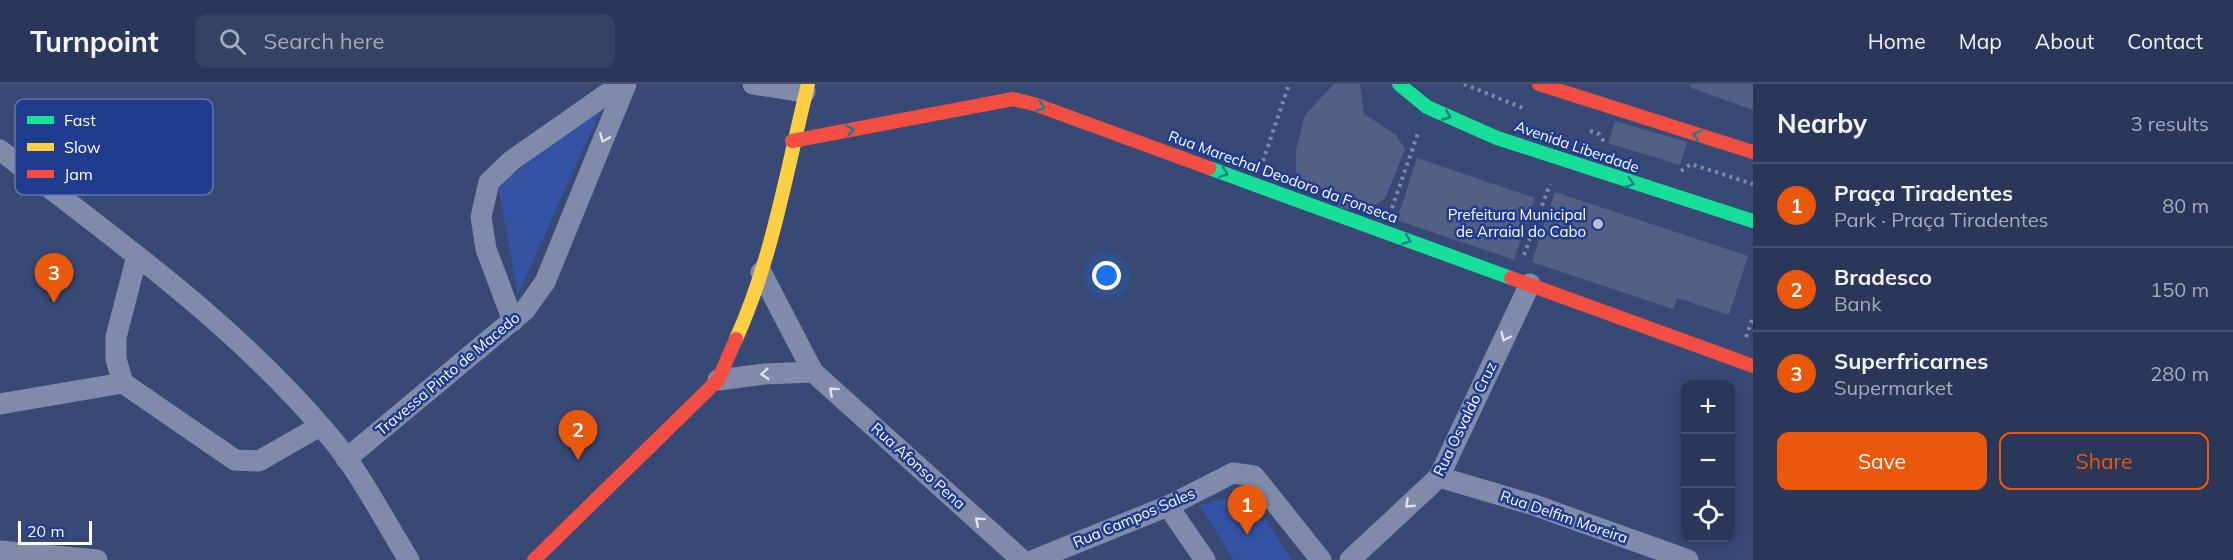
<!DOCTYPE html>
<html lang="en">
<head>
<meta charset="utf-8">
<style>
  body { margin:0; font-family:Mulish,sans-serif; background:#364261; color:#f1f3f6 }
  .controls { position:absolute; right:18px; bottom:18px; display:grid; overflow:hidden; border-radius:12px; box-shadow:0 3px 15px #0003 }
  .controls button { width:54px; height:54px; display:grid; place-items:center; padding:0; border:0; border-bottom:2px solid #46516e; background:#2a3758; color:#f1f3f6; font:30px sans-serif }
  .scale { position:absolute; left:18px; bottom:15px; width:74px; box-sizing:border-box; padding-left:6px; border:3px solid #fff; border-top:0; font-size:16px; line-height:21px; white-space:nowrap; color:#fff; -webkit-text-stroke:4px #1f3c8f; paint-order:stroke }
  .you { position:absolute; left:1107px; top:192px; width:21px; height:21px; margin:-15px; border:4px solid #fff; border-radius:50%; background:#1a73e8; box-shadow:0 0 0 9px #1a73e833 }
  .badge { display:grid; place-items:center; width:39px; height:39px; border-radius:50%; background:#ea580c; color:#fff; font-size:20px; font-weight:700 }
  .pin { position:absolute; translate:-50% -50px; filter:drop-shadow(0 2px 3px #0008) }
  .pin::after { content:''; position:absolute; top:32px; width:21px; height:18px; background:inherit; clip-path:polygon(0 0,100% 0,50% 100%) }
  .list { margin:0; padding:0; list-style:none }
  h2 { display:flex; justify-content:space-between; align-items:center; height:78px; margin:0; padding:0 24px; font-size:26px }
  h2 small { font-size:20px; font-weight:400; color:#a5acba }
  .list li { display:grid; grid-template-columns:39px 1fr auto; gap:18px; align-items:center; box-sizing:border-box; height:84px; padding:0 24px; border-top:2px solid #46516e }
  .list b { display:block; font-size:22px; white-space:nowrap }
  .list p { margin:0; font-size:20px; white-space:nowrap; color:#a5acba }
  .list em { font-size:20px; font-style:normal; color:#a5acba }
  .actions { display:flex; gap:12px; padding:18px 24px }
  .actions a { flex:1; padding:14px 0; border:2px solid #ea580c; border-radius:12px; text-align:center; font-size:21px; color:#ea580c }
  .actions .main { background:#ea580c; color:#fff }
  .icon { flex:none; width:33px; height:33px; fill:none; stroke:currentColor; stroke-width:2; stroke-linecap:round; stroke-linejoin:round }
  .map { position:relative; flex:none; width:1753px; height:476px; overflow:hidden }
  header { display:flex; align-items:center; gap:36px; box-sizing:border-box; height:84px; padding:0 30px; background:#2a3758; border-bottom:2px solid #46516e }
  header strong { font-size:28px }
  nav { display:flex; gap:33px; margin-inline-start:auto; font-size:21px }
  .search { width:420px; height:54px; background:#364261; display:flex; align-items:center; gap:15px; box-sizing:border-box; padding:0 21px; border-radius:12px; color:#a5acba; font-size:22px }
  main { display:flex }
  aside { flex:1; background:#2a3758 }
  .map>svg:first-child { display:block }
  .green { fill:#3453a5 }
  .building { fill:#526084 }
  .lines { fill:none; stroke-linecap:round; stroke-linejoin:round }
  .path { stroke:#7f8ba9; stroke-width:4; stroke-dasharray:3 4.5; stroke-linecap:butt }
  .street { stroke:#7f8ba9; stroke-width:21 }
  .fast { stroke:#16e098; stroke-width:14 }
  .slow { stroke:#ffcf43; stroke-width:14 }
  .jam { stroke:#f24e42; stroke-width:14 }
  .oneway { stroke:#1b7e93 }
  .oneway2 { stroke:#dfe2ea }
  .poi-dot { fill:#b9bfcf; stroke:#1f3c8f; stroke-width:2 }
  .labels { text-anchor:middle; stroke-width:5; stroke-linejoin:round; paint-order:stroke }
  .street-label { font-size:15px; fill:#fff; stroke:#1f3c8f }
  .poi-label { font-size:15px; fill:#fff; stroke:#1f3c8f; text-anchor:end }
  .key { fill:#1f3c8f; stroke:#6276b1; stroke-width:1.5 }
  .key-label { font-size:16px; fill:#fff }
</style>
</head>
<body>
<header>
<strong>Turnpoint</strong>
<div class="search"><svg class="icon" aria-label="search" viewBox="0 0 24 24"><circle cx="10" cy="10" r="6"/><path d="M15 15l6 6"/></svg>Search here</div>
<nav><a>Home</a><a>Map</a><a>About</a><a>Contact</a></nav>
</header>
<main>
<div class="map">
<svg width="1753" height="476" viewBox="0 0 1753 476">
  <rect width="100%" height="100%" fill="#384976"/>
  <!-- green -->
  <g class="green">
    <path d="M601,25L518,211L498,101Z"/>
    <path d="M1240,411L1260,426L1292,476H1234L1199,421Z"/>
  </g>
  <!-- building -->
  <g class="building">
    <path d="M1334,0H1360L1364,30L1396,51L1405,65L1385,115L1365,127L1340,124L1322,104L1296,97V66L1305,31Z"/>
    <path d="M1690,0H1753V26L1689,3Z"/>
    <path d="M1615,37L1687,58L1680,81L1608,59Z"/>
    <path d="M1417,74L1535,114L1514,176L1397,136Z"/>
    <path d="M1555,108L1748,172L1729,231L1677,214L1673,225L1532,178Z"/>
  </g>
  <g class="lines">
    <!-- path -->
    <g class="path">
      <path d="M1464,0L1523,24"/>
      <path d="M1590,47L1599,50L1606,61"/>
      <path d="M1263,77L1289,0"/>
      <path d="M1681,87L1691,80L1753,100"/>
      <path d="M1392,124L1418,49"/>
      <path d="M1524,171L1550,100"/>
      <path d="M1746,253L1753,233"/>
    </g>
    <!-- street -->
    <g class="street">
      <path d="M753,0L805,8"/>
      <path d="M0,66C116,156 236,240 331,354C361,390 384,436 409,476"/>
      <path d="M137,172L116,253V275L123,299L235,376L259,377L320,342"/>
      <path d="M761,188L813,288L1022,476"/>
      <path d="M513,237L486,165L481,133L489,98L511,77L621,0"/>
      <path d="M718,296L765,290L813,288"/>
      <path d="M0,320L123,299"/>
      <path d="M346,375L525,226L545,198L626,0"/>
      <path d="M1439,393L1534,421L1688,476"/>
      <path d="M1168,422L1205,476"/>
      <path d="M0,467L97,476"/>
      <path d="M1034,476L1168,422L1233,389L1254,392L1321,476"/>
      <path d="M1350,476L1439,393L1530,200"/>
    </g>
    <!-- fast -->
    <g class="fast">
      <path d="M1399,0L1427,23L1497,54L1753,137"/>
      <path d="M1209,84L1511,194"/>
    </g>
    <!-- slow -->
    <path class="slow" d="M736,255C772,176 787,85 808,0"/>
    <!-- jam -->
    <g class="jam">
      <path d="M1539,0L1753,68"/>
      <path d="M792,57L1013,15L1034,20L1209,84"/>
      <path d="M1511,194L1753,282"/>
      <path d="M534,476L718,296L736,255"/>
    </g>
  </g>
  <!-- one-way arrows -->
  <defs><path id="oneway-chevron" d="M-2-3.5L2.5 0L-2 3.5" fill="none" stroke-width="1.6" stroke-linecap="round" stroke-linejoin="round" transform="scale(1.5)"/></defs>
  <g class="oneway">
    <use href="#oneway-chevron" transform="translate(1041 23) rotate(19)"/>
    <use href="#oneway-chevron" transform="translate(1447 32) rotate(23)"/>
    <use href="#oneway-chevron" transform="translate(850 46) rotate(-10)"/>
    <use href="#oneway-chevron" transform="translate(1697 51) rotate(-162)"/>
    <use href="#oneway-chevron" transform="translate(1224 89) rotate(20)"/>
    <use href="#oneway-chevron" transform="translate(1630 99) rotate(18)"/>
    <use href="#oneway-chevron" transform="translate(1407 156) rotate(20)"/>
  </g>
  <g class="oneway2">
    <use href="#oneway-chevron" transform="translate(604 54) rotate(112)"/>
    <use href="#oneway-chevron" transform="translate(1505 253) rotate(115)"/>
    <use href="#oneway-chevron" transform="translate(765 290) rotate(175)"/>
    <use href="#oneway-chevron" transform="translate(833 307) rotate(-138)"/>
    <use href="#oneway-chevron" transform="translate(1409 420) rotate(137)"/>
    <use href="#oneway-chevron" transform="translate(979 437) rotate(-138)"/>
  </g>
  <!-- markers -->
  <circle class="poi-dot" cx="1598" cy="140" r="6"/>
  <g class="labels">
    <!-- street labels -->
    <g class="street-label">
      <text transform="translate(1577 63) rotate(19)" y="5">Avenida Liberdade</text>
      <text transform="translate(1283 93) rotate(20)" y="5">Rua Marechal Deodoro da Fonseca</text>
      <text transform="translate(448 290) rotate(-40)" y="5">Travessa Pinto de Macedo</text>
      <text transform="translate(1465 335) rotate(-64)" y="5">Rua Osvaldo Cruz</text>
      <text transform="translate(918 382) rotate(42)" y="5">Rua Afonso Pena</text>
      <text transform="translate(1564 433) rotate(19)" y="5">Rua Delfim Moreira</text>
      <text transform="translate(1134 434) rotate(-23)" y="5">Rua Campos Sales</text>
    </g>
    <!-- poi labels -->
    <g class="poi-label">
      <text x="1586" y="136">Prefeitura Municipal<tspan x="1586" dy="17">de Arraial do Cabo</tspan></text>
    </g>
  </g>
  <!-- legend -->
  <rect x="15" y="15" width="198" height="96" rx="9" class="key"/>
  <rect x="27" y="32" width="27" height="8" fill="#16e098"/>
  <rect x="27" y="59" width="27" height="8" fill="#ffcf43"/>
  <rect x="27" y="86" width="27" height="8" fill="#f24e42"/>
  <g class="key-label">
    <text x="64" y="42">Fast</text>
    <text x="64" y="69">Slow</text>
    <text x="64" y="96">Jam</text>
  </g>
</svg>
<div class="controls">
<button>+</button>
<button>−</button>
<button><svg class="icon" aria-label="locate" viewBox="0 0 24 24"><circle cx="12" cy="12" r="6"/><path d="M12 2v4M12 18v4M2 12h4M18 12h4"/></svg></button>
</div>
<div class="scale">20 m</div>
<div class="you"></div>
<div class="pin badge" style="left:1247px;top:451px">1</div>
<div class="pin badge" style="left:578px;top:376px">2</div>
<div class="pin badge" style="left:54px;top:219px">3</div>
</div>
<aside>
<h2>Nearby<small>3 results</small></h2>
<ul class="list">
<li><span class="badge">1</span><div><b>Praça Tiradentes</b><p>Park · Praça Tiradentes</p></div><em>80 m</em></li>
<li><span class="badge">2</span><div><b>Bradesco</b><p>Bank</p></div><em>150 m</em></li>
<li><span class="badge">3</span><div><b>Superfricarnes</b><p>Supermarket</p></div><em>280 m</em></li>
</ul>
<div class="actions"><a class="main">Save</a><a>Share</a></div>
</aside>
</main>
</body>
</html>
